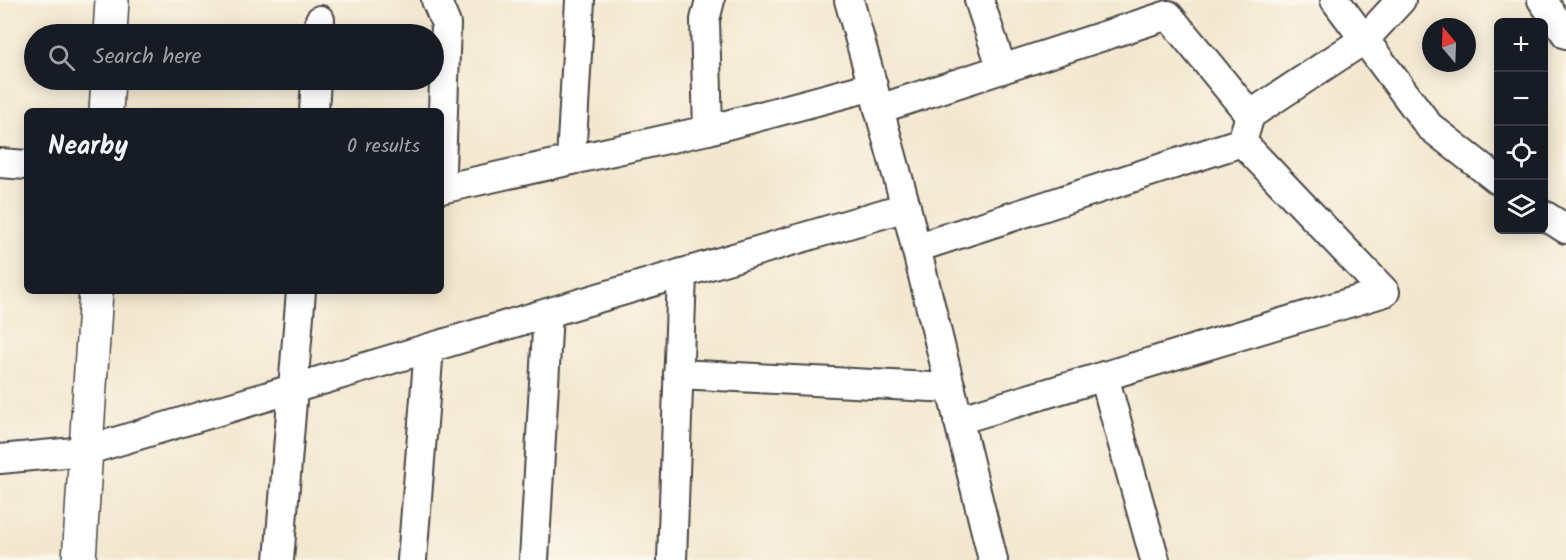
<!DOCTYPE html>
<html lang="en">
<head>
<meta charset="utf-8">
<style>
  body { margin:0; font-family:Kalam,sans-serif; background:#242831; color:#f1f3f6 }
  .controls { position:absolute; right:18px; top:18px; display:grid; overflow:hidden; border-radius:9px; box-shadow:0 3px 15px #0003 }
  .controls button { width:54px; height:54px; display:grid; place-items:center; padding:0; border:0; border-bottom:2px solid #363941; background:#171b24; color:#f1f3f6; font:30px sans-serif }
  .compass { position:absolute; left:1422px; top:18px; width:54px; height:54px; border-radius:50%; background:#171b24; box-shadow:0 3px 15px #0003; rotate:341deg }
  .list { margin:0; padding:0; list-style:none }
  h2 { display:flex; justify-content:space-between; align-items:center; height:78px; margin:0; padding:0 24px; font-size:26px }
  h2 small { font-size:20px; font-weight:400; color:#9ea1a6 }
  .icon { flex:none; width:33px; height:33px; fill:none; stroke:currentColor; stroke-width:2; stroke-linecap:round; stroke-linejoin:round }
  .map { position:relative; flex:none; width:1566px; height:560px; overflow:hidden }
  .search { position:absolute; background:#171b24; box-shadow:0 3px 15px #0003; left:24px; top:24px; width:420px; height:66px; display:flex; align-items:center; gap:15px; box-sizing:border-box; padding:0 21px; border-radius:33px; color:#9ea1a6; font-size:22px }
  .panel { position:absolute; background:#171b24; box-shadow:0 3px 15px #0003; left:24px; top:108px; width:420px; height:186px; border-radius:9px }
  .map>svg:first-child { display:block }
  .lines { fill:none; stroke-linecap:round; stroke-linejoin:round }
  .minor-casing { stroke:#494744; stroke-width:32 }
  .major-casing { stroke:#494744; stroke-width:36 }
  .minor { stroke:#fff; stroke-width:28 }
  .major { stroke:#fff; stroke-width:33 }
</style>
</head>
<body>
<div class="map">
<svg width="1566" height="560" viewBox="0 0 1566 560">
  <rect width="100%" height="100%" fill="#fbf7ec"/>
  <filter id="ink" filterUnits="userSpaceOnUse"><feTurbulence type="fractalNoise" baseFrequency=".0167" numOctaves="2"/><feDisplacementMap in="SourceGraphic" scale="12" xChannelSelector="R" yChannelSelector="G"/><feConvolveMatrix kernelMatrix="1 2 1 2 8 2 1 2 1" color-interpolation-filters="sRGB"/></filter>
  <filter id="wash" filterUnits="userSpaceOnUse"><feTurbulence type="fractalNoise" baseFrequency=".008" numOctaves="4" result="noise"/><feDisplacementMap in="SourceGraphic" scale="24" xChannelSelector="R" yChannelSelector="G"/><feGaussianBlur stdDeviation="1.35" result="paint"/><feColorMatrix in="noise" values="0 0 0 0 0 0 0 0 0 0 0 0 0 0 0 0 0 1.4 0 .05"/><feComposite in="paint" operator="in"/></filter>
  <g filter="url(#wash)">
    <rect width="100%" height="100%" fill="#f3e7cf"/>
  </g>
  <g filter="url(#ink)">
    <g class="lines">
      <defs>
        <g id="minor">
          <path d="M436,0L446,24L441,169"/>
          <path d="M849,0L906,207L993,560"/>
          <path d="M979,0L1002,69"/>
          <path d="M1335,0L1429,126L1498,180"/>
          <path d="M1542,0L1566,34"/>
          <path d="M319,34L320,20"/>
          <path d="M879,109L1168,15L1250,115L1365,39L1401,0"/>
          <path d="M314,111L316,80"/>
          <path d="M708,130L705,20L710,0"/>
          <path d="M571,160L580,0"/>
          <path d="M0,163L27,165"/>
          <path d="M441,189L708,130L873,86"/>
          <path d="M1544,215L1566,229"/>
          <path d="M916,248L1242,142"/>
          <path d="M429,348L906,207"/>
          <path d="M678,374L951,388"/>
          <path d="M1104,376L1155,560"/>
          <path d="M958,420L1385,292L1242,142L1250,115"/>
          <path d="M0,459L85,451L429,348L412,560"/>
          <path d="M279,560L301,291"/>
          <path d="M534,560L548,313"/>
          <path d="M672,560L682,273"/>
        </g>
        <g id="major">
          <path d="M110,34L112,0"/>
          <path d="M106,111L108,80"/>
          <path d="M79,560L96,291"/>
        </g>
      </defs>
      <!-- minor casing -->
      <use href="#minor" class="minor-casing"/>
      <!-- major casing -->
      <use href="#major" class="major-casing"/>
      <!-- minor -->
      <use href="#minor" class="minor"/>
      <!-- major -->
      <use href="#major" class="major"/>
    </g>
  </g>
</svg>
<div class="controls">
<button>+</button>
<button>−</button>
<button><svg class="icon" aria-label="locate" viewBox="0 0 24 24"><circle cx="12" cy="12" r="6"/><path d="M12 2v4M12 18v4M2 12h4M18 12h4"/></svg></button>
<button><svg class="icon" aria-label="layers" viewBox="0 0 24 24"><path d="M12 4l9 5-9 5-9-5zM3 14l9 5 9-5"/></svg></button>
</div>
<svg class="compass" viewBox="-18 -18 36 36"><path d="M0-13l5 13h-10z" fill="#e53935"/><path d="M0 13l5-13h-10z" fill="#9ea1a6"/></svg>
<div class="search"><svg class="icon" aria-label="search" viewBox="0 0 24 24"><circle cx="10" cy="10" r="6"/><path d="M15 15l6 6"/></svg>Search here</div>
<section class="panel">
<h2>Nearby<small>0 results</small></h2>
<ul class="list">
</ul>
</section>
</div>
</body>
</html>
